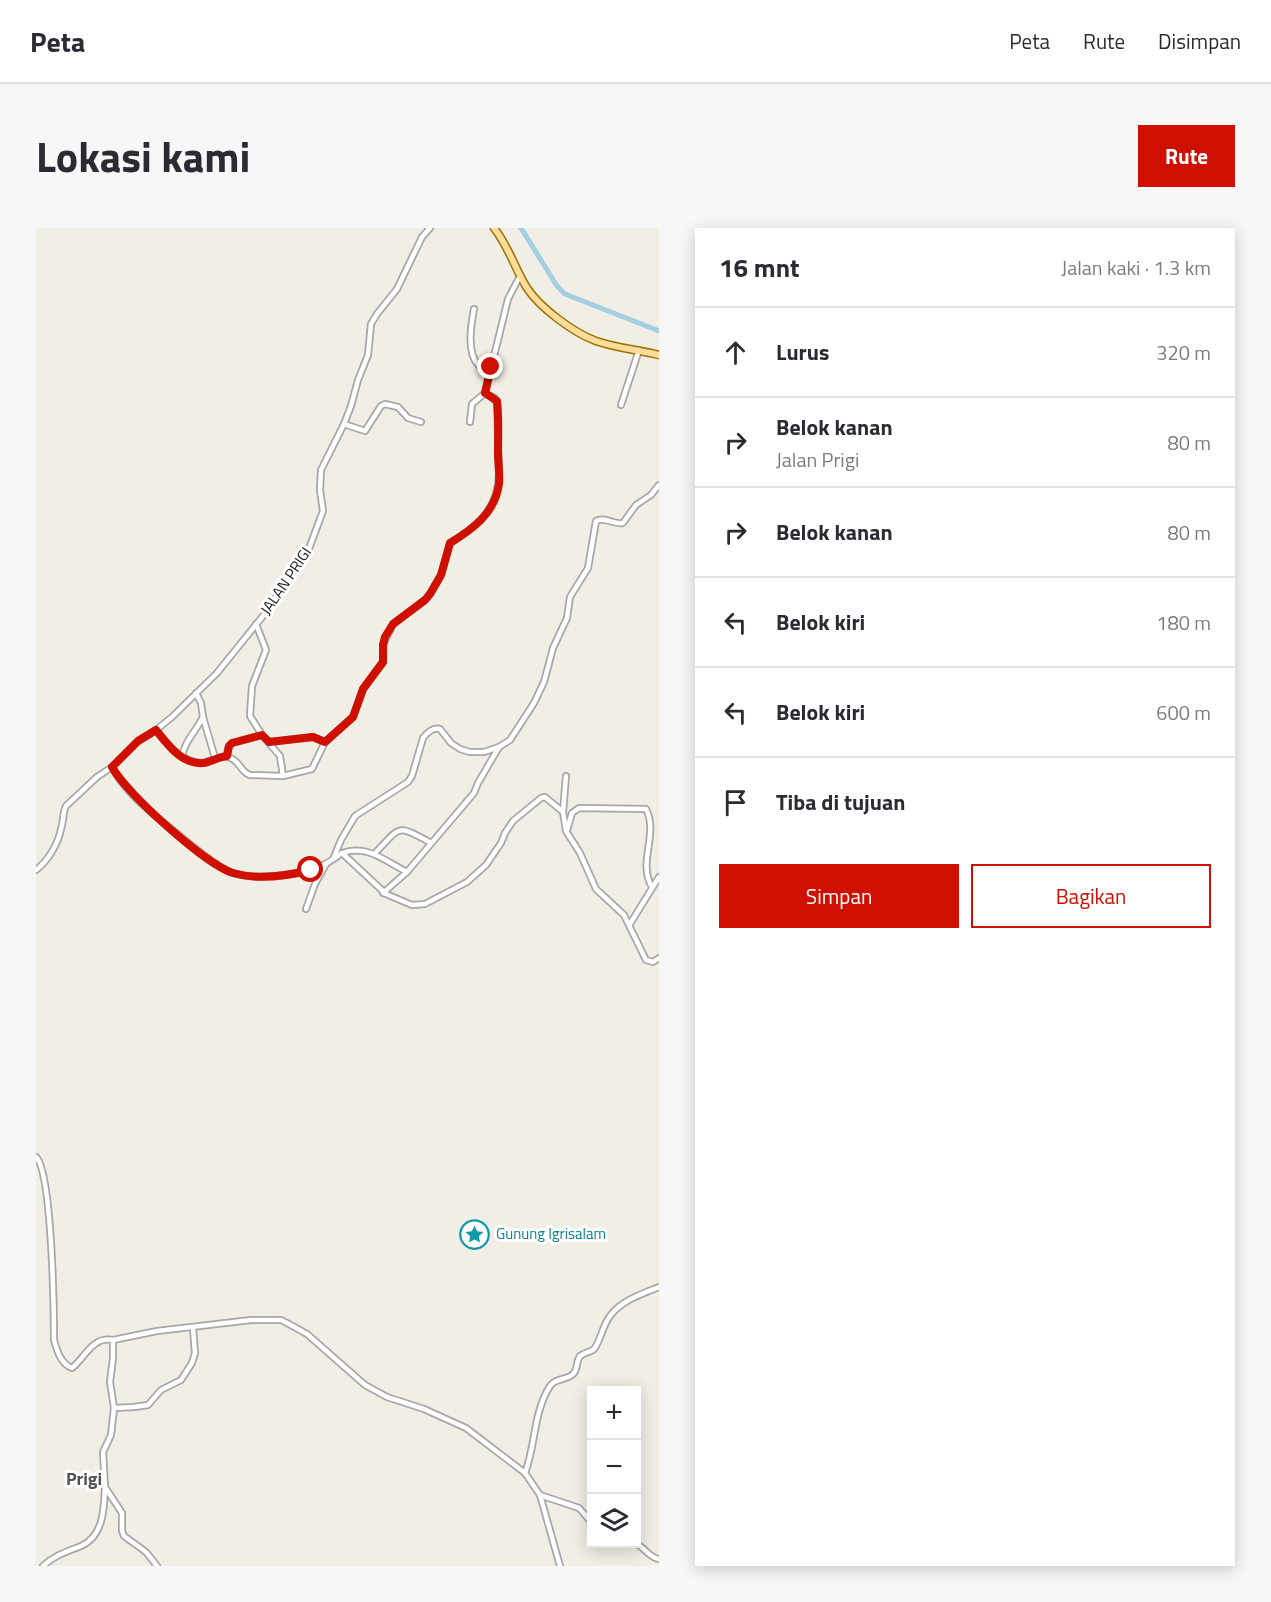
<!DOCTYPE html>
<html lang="id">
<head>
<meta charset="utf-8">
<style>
  body { margin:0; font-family:"Titillium Web",sans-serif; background:#f7f7f7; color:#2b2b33 }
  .controls { position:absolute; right:18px; bottom:18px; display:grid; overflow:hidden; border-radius:0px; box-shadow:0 3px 15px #0003 }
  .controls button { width:54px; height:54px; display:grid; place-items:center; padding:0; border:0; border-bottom:2px solid #e1e1e2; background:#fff; color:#2b2b33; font:30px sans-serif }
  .stop { position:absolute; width:18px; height:18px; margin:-14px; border:4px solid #cf1000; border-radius:50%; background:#fff }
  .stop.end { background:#cf1000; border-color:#fff; box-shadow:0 2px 6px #0008 }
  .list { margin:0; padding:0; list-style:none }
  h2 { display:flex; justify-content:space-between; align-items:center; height:78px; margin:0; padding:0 24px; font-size:26px }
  h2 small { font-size:20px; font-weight:400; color:#7c7c81 }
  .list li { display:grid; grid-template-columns:39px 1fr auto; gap:18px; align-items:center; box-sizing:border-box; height:90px; padding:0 24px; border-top:2px solid #e1e1e2 }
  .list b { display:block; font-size:22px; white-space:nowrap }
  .list p { margin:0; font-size:20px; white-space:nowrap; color:#7c7c81 }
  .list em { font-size:20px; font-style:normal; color:#7c7c81 }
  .actions { display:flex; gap:12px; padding:18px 24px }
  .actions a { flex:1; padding:14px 0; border:2px solid #cf1000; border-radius:0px; text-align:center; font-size:21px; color:#cf1000 }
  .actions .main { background:#cf1000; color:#fff }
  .icon { flex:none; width:33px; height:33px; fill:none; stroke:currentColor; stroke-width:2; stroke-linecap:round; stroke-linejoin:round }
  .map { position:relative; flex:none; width:623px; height:1338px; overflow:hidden; border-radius:0px }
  header { display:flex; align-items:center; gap:36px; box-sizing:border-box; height:84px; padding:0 30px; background:#fff; border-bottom:2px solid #e1e1e2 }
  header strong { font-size:28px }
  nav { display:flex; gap:33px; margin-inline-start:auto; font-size:21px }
  .intro { display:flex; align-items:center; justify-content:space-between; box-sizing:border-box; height:144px; padding:0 36px }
  h1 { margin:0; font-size:42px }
  .button { padding:15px 27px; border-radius:0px; background:#cf1000; color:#fff; font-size:21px; font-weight:700 }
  main { display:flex; gap:36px; padding:0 36px }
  aside { flex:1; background:#fff; border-radius:0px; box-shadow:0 3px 15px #0003 }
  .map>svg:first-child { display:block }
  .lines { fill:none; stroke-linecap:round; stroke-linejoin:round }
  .canal { stroke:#a3cfe1; stroke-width:5 }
  .minor-casing { stroke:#a7a7a7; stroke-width:8 }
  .major-casing { stroke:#9b7400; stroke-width:9 }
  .minor { stroke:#fff; stroke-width:4.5 }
  .major { stroke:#ffdc9c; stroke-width:6 }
  .route { stroke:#cf1000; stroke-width:8 }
  .labels { text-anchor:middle; stroke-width:6; stroke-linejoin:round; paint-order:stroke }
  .street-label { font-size:15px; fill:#202020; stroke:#fff }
  .culture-label { font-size:15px; fill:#0d838f; stroke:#fff; text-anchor:start }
  .quarter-label { font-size:18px; font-weight:bold; fill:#535353; stroke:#fff }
</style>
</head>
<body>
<header>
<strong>Peta</strong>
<nav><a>Peta</a><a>Rute</a><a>Disimpan</a></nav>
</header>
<div class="intro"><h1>Lokasi kami</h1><a class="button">Rute</a></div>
<main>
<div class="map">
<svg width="623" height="1338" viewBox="0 0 623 1338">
  <rect width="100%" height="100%" fill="#f1eee5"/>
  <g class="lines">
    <!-- canal -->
    <path class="canal" d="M485,0L521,58L529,66L623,103"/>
    <defs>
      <g id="minor">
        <path d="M438,81C435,97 430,125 443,138L455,139"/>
        <path d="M585,177L603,122"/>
        <path d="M434,194L436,176L449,165"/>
        <path d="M308,196L329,203L345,178L349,176L362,179L372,190L385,194"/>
        <path d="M220,396L230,422L216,458L214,488L226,507L244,528L247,548"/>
        <path d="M160,465L165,475L167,489L179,530"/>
        <path d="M120,502C133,518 146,535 168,535C182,530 192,523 203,537C207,542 208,545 214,547L247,548L276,541L289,514L317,489L327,461L347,434V417L357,396L389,372L394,366L405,347L414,315C443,297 462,281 463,246L461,176L459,170L449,165L472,71L484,48"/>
        <path d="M233,514L277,509L289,514"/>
        <path d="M191,528L192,520L196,515L226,507"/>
        <path d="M146,529C148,514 160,503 167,489"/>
        <path d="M76,539C88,563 113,583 133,599C152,614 171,632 192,643C214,654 265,647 287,637C294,634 300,629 306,625L350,666L376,677L389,676L431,654L450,637L465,615L469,605L477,593L505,570L509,569L527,584L530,603L544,625L560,661L588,687L610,732L617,734L623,730"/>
        <path d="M527,584L530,548"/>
        <path d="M531,602L536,585L543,580L610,581C623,606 601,635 616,659"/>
        <path d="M306,625C331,616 349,633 371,644L438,565L442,555L463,519"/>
        <path d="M339,625C365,599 359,595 395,615"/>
        <path d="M298,629L305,612L319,588L372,554L376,548L387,510C391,505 397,499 404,501L415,515L424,521L434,524H448L463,519L474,512L498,475L508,454L517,420L531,390L534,369L552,340L560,293C569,288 577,297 587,295L600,277L615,267L623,257"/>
        <path d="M0,642C12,633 22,616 25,601C28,593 26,586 30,578L61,549L76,539L102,513L120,502L136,489L181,445L231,383L255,345L271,326L287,283L284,262L285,242L308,196L315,178L322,152L332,127L335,96L341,86L361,61L386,9L394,0"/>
        <path d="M347,665L371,644"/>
        <path d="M270,681L279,656L290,636"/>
        <path d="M594,696L623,649"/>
        <path d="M0,929C16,944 18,1083 18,1112C21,1123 25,1136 36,1140C49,1130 56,1108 77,1112V1130L74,1154L78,1180L75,1207L67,1224L69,1259L86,1285V1303L88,1308L110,1324L121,1338"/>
        <path d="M77,1112L121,1103L215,1092H245L253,1096L271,1106L329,1157L351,1169L388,1181L430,1200L489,1245L504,1267L524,1338"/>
        <path d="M78,1180L98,1179L112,1177L125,1162L145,1152L156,1135L159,1125L157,1100"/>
        <path d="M489,1245C500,1216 497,1185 514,1158C520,1149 532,1153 538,1145C542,1140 540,1133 544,1128C548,1125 553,1124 557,1122C563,1118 567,1096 574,1088C586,1072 606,1066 623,1059"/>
        <path d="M504,1267L543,1280L556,1295"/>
        <path d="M600,1316C610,1320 612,1329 623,1331"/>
        <path d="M7,1338C19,1327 30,1324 45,1318C68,1308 68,1280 69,1259"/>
      </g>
      <path id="major" d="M458,0C473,19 479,41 491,60C504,80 538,105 560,113C580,120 603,122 623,127"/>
    </defs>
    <!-- minor casing -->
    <use href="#minor" class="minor-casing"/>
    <!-- major casing -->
    <use href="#major" class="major-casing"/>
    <!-- minor -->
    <use href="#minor" class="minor"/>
    <!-- major -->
    <use href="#major" class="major"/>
  </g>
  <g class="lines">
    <!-- route -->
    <path class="route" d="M275,642C251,648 221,652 197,645C170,637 90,565 76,539L102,513L120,502C131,516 146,537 167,535C175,534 182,529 191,528L193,518L196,515L226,507L233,514L277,509L289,514L317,489L327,461L347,434V417L349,409L357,396L389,372L394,366L405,347L414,315C437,301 459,285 463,256C464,246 462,235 462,224C462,207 463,190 461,173L449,165L455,139"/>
  </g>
  <!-- icons -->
  <defs>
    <symbol id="sight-ring" viewBox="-11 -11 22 22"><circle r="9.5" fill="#fff" stroke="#0f9aa8" stroke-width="1.5"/><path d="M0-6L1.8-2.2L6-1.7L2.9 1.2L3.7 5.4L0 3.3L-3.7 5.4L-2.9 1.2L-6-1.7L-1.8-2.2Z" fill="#0f9aa8"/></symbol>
  </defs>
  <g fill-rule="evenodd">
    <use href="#sight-ring" x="422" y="990" width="33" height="33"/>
  </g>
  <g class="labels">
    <!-- street labels -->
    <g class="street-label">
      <text transform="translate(250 353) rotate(-56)" y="5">JALAN PRIGI</text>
    </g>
    <!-- culture labels -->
    <g class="culture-label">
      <text x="460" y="1011">Gunung Igrisalam</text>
    </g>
    <!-- quarter labels -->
    <g class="quarter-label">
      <text x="48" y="1257">Prigi</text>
    </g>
  </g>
</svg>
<div class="controls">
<button>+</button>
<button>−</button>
<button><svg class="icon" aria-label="layers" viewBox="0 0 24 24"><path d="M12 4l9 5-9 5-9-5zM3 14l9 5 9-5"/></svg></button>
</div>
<div class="stop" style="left:275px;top:642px"></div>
<div class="stop end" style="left:455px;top:139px"></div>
</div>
<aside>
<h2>16 mnt<small>Jalan kaki · 1.3 km</small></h2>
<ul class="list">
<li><svg class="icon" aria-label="ahead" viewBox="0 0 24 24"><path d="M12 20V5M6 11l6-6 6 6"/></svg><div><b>Lurus</b></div><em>320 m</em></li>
<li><svg class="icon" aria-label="right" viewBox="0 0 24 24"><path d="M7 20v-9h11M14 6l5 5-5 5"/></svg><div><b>Belok kanan</b><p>Jalan Prigi</p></div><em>80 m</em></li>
<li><svg class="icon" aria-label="right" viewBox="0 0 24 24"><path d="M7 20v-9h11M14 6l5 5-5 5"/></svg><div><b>Belok kanan</b></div><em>80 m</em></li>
<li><svg class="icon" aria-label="left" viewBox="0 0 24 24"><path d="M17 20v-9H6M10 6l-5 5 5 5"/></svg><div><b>Belok kiri</b></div><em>180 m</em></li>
<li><svg class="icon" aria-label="left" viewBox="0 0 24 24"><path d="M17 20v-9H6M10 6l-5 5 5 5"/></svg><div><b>Belok kiri</b></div><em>600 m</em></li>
<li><svg class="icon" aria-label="arrive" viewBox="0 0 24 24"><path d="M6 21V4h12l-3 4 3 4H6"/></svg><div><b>Tiba di tujuan</b></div></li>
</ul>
<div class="actions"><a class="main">Simpan</a><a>Bagikan</a></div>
</aside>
</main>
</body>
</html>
